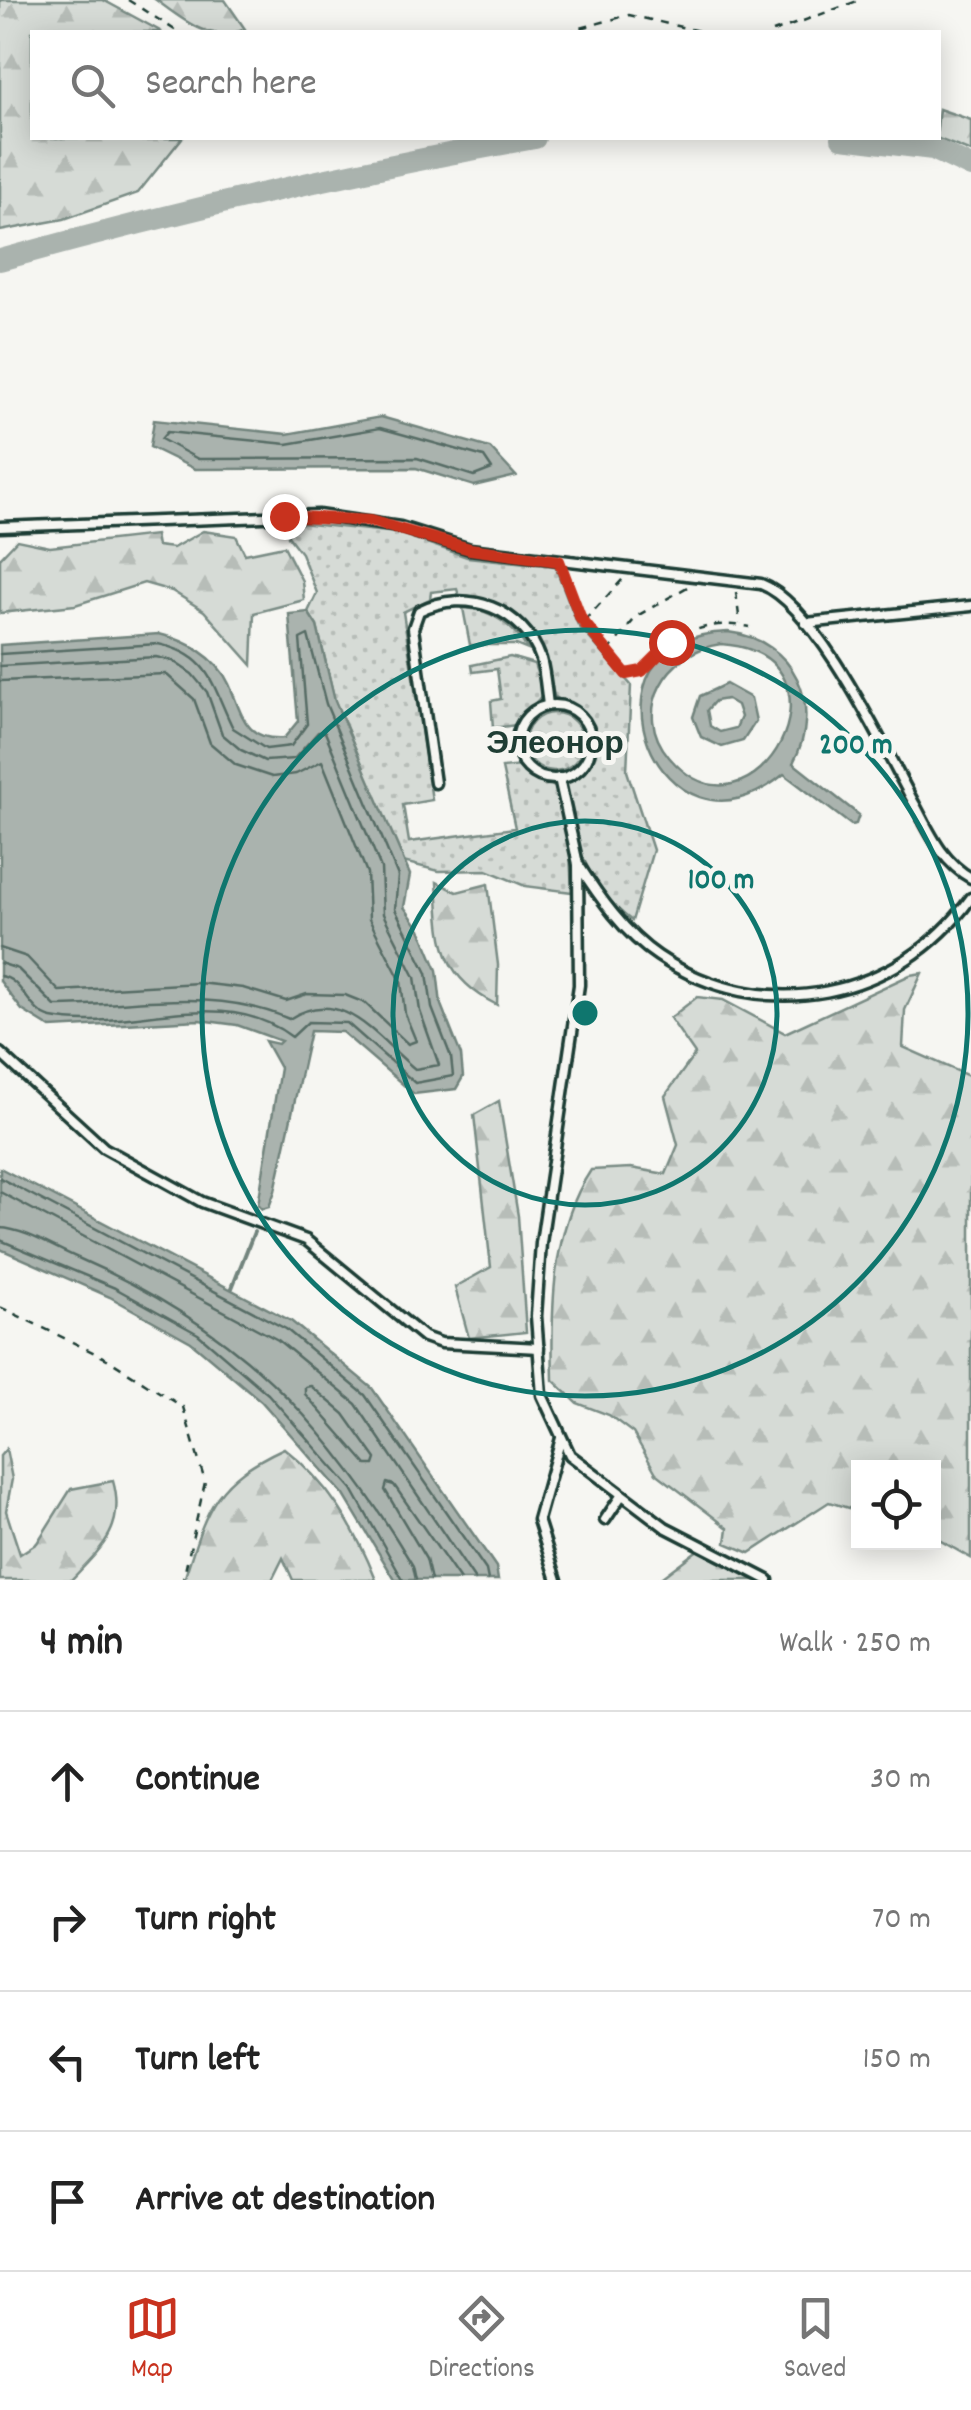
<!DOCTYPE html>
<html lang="en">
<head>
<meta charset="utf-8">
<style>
  body { margin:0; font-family:Dekko,sans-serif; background:#f2f2f2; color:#222 }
  .controls { position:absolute; right:30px; bottom:30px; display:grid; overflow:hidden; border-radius:0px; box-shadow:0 5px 25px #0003 }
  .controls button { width:90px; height:90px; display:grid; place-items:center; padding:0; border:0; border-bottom:2px solid #e0e0e0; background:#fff; color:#222; font:50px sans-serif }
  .stop { position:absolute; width:30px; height:30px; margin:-22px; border:8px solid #c8321e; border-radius:50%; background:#fff }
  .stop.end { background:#c8321e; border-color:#fff; box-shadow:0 2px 10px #0008 }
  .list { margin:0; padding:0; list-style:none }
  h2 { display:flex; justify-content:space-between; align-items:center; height:130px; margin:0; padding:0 40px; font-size:42px }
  h2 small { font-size:32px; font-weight:400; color:#767676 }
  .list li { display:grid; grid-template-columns:65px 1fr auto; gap:30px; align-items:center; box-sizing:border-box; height:140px; padding:0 40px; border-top:2px solid #e0e0e0 }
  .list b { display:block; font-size:38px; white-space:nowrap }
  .list em { font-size:32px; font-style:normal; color:#767676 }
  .icon { flex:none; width:55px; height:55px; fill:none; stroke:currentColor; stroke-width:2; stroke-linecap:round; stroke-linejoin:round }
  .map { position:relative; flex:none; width:971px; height:1580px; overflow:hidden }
  .search { position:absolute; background:#fff; box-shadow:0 5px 25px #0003; left:30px; right:30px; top:30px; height:110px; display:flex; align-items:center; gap:25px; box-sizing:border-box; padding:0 35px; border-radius:0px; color:#767676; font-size:38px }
  .sheet { height:690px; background:#fff }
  nav { display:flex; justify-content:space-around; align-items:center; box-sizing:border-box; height:140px; border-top:2px solid #e0e0e0; background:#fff; font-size:28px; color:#767676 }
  nav a { display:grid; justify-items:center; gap:5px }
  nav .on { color:#c8321e }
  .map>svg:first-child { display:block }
  .green { fill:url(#green-dots); stroke:#7a8c85; stroke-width:2.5 }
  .forest { fill:url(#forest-firs); stroke:#7a8c85; stroke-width:2.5 }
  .water { fill:#aab3ae; stroke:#72847d; stroke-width:2.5; fill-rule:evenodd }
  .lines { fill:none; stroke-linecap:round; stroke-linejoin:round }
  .shore { stroke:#576c65; stroke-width:2.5 }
  .stream { stroke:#72847d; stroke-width:4 }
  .river { stroke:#aab3ae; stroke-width:22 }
  .lane-casing { stroke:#1f3d34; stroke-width:15 }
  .path { stroke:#1f3d34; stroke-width:2.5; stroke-dasharray:8 8; stroke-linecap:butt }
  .lane { stroke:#f6f6f2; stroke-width:8 }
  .route { stroke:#c8321e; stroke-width:12 }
  .ring { fill:none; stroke:#0f766e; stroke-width:5 }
  .labels { text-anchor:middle; stroke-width:10; stroke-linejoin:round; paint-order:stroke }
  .neighbourhood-label { font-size:32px; font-weight:bold; fill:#1f3d34; stroke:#f6f6f2 }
  .centre { fill:#0f766e; stroke:#f6f6f2; stroke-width:5 }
  .ring-label { font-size:30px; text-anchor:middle; font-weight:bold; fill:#0f766e; stroke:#f6f6f2; stroke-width:10; stroke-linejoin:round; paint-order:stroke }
</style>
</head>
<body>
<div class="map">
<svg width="971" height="1580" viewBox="0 0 971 1580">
  <defs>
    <pattern id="green-dots" width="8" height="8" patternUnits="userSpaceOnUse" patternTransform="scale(2.5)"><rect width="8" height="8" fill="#d6dbd6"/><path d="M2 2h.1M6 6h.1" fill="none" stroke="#b7bdb8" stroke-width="1.8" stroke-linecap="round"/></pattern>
    <pattern id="forest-firs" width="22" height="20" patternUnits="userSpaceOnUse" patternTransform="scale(2.5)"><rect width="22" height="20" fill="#d6dbd6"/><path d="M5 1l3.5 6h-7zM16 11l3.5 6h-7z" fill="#b7bdb8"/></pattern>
  </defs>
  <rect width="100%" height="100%" fill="#f6f6f2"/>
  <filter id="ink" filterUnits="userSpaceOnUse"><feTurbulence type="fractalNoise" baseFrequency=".01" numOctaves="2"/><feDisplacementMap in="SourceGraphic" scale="20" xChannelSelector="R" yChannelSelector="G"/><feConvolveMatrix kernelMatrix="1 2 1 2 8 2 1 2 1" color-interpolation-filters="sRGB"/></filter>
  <g filter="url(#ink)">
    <!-- green -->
    <g class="green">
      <path d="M289,522L398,533L467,557L555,566L578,625L631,685L627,771L653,850L632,921C589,889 570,837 566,786C572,777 582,773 588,763C610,728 578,712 554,696C541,632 526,606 459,596L457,589L431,592L430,599L403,612L432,800L403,805L409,842L515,828L502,768L521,766L556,788L570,852L572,892L525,886L487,870L439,871L403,862L335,701L317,626L308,612L317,593L301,553L288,536Z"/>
      <path d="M463,608C492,609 514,626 528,650L516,645H470Z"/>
      <path d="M510,657L534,664L544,693L516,725L493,728L491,701L501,699L497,669L473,672L472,665Z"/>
      <circle cx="554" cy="742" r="29"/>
    </g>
    <!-- forest -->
    <g class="forest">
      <path d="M0,0H103L162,32H32V138H182L138,193L64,219L0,231Z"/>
      <path d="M156,0H225L245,29C211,45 182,19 156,0Z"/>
      <path d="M939,109L971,120V152L936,138Z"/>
      <path d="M203,531L236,536L245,554L284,546L302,581L304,600L254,613L252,665L204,611L172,591L144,583L75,605L0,613V558L17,540L50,547L155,535L157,546L173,548Z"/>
      <path d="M437,882L457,892L488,884L498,965L497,1005C439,975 441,943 437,882Z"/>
      <path d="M922,973L905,1010L903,1047L971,1077V1558L934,1537V1468H858V1511L829,1502L750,1553L726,1543L728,1528L656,1473L633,1433L609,1415L577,1403L553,1380C551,1310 551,1230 591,1170L631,1168L666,1174L678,1145L665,1096L695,1054L670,1018L697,997L723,1000L785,1033L910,975Z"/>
      <path d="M499,1101L518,1216L526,1332L469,1338L455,1287L491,1267L474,1115Z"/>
      <path d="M284,1448C328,1483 355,1527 376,1580H293L283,1558L272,1580H184C207,1508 213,1481 284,1448Z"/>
      <path d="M6,1449L12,1479L6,1511L20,1554L37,1543L71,1489L113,1481C126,1527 102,1548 71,1580H0V1456Z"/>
      <path d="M699,1549L754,1580H658Z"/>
    </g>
    <!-- water -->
    <g class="water">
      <path d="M381,417L490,448L516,476L474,486L416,468L195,469L150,447L154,420L287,434Z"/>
      <path d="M308,612L317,626L335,701L410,875L404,907L420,929L437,970L441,1005L461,1055L463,1077L456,1089L414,1094L342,1032L310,1031L275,1191L269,1207L262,1209L258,1205L280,1068L265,1041L278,1044L281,1041L237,1025L199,1020L51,1028L22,1010L0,981V645L159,634C186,640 217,657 229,684C242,713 244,741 284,738L298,721L289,614Z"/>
      <path d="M728,632C795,640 824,705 793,763L859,815L856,824L851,825L784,774C659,880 566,636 728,632ZM721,644C863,654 755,859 669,757C630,711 667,651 721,644Z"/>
      <path d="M726,684L751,698L756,721L743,741L722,747L701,737L693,717L700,696ZM727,699L737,705L741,717L736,728L720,732L710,726L707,710L715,701Z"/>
      <path d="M0,1168L291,1321L372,1388L496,1567L498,1580H395L344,1495L261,1401L191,1342L110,1297L0,1249Z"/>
    </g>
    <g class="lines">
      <!-- shore -->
      <g class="shore">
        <path d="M380,428L484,457L492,469L474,476L417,458L198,459L161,439L167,432L287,444Z"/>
        <path d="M0,654L158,644C211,655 212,686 233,728L266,749L291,746L307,724L300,639L308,635L326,704L398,876L395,909L427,973L432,1008L451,1057L453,1076L415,1083L347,1023L308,1022L292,1037C221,983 130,1033 52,1018C28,1013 23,978 0,976"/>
        <path d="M0,666L156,657L173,661L192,674L207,692L222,734L241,750L265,761L294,759L318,732H325L381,868L383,914L415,977L420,1011L439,1065L415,1069C377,1038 342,984 289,1019C213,986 134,1006 55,1006L18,969L0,963"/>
        <path d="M0,681L166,674L194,699L210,743L236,765L272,777L296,774L322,761L367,873L369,919L401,981L405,1014L416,1041L408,1044L365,1003L345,995L307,994L286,1001L243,988L199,983L59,991L27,957L0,948"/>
        <path d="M0,1178L286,1329L365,1395L486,1570L488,1580"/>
        <path d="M0,1192L278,1340L356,1404L475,1580"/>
        <path d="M0,1228C25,1229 54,1248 78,1258C236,1327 325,1418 413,1566L416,1580"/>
        <path d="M0,1240L115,1288L198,1334L268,1394L352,1489L403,1580"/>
        <path d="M305,1387L311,1386L344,1414L376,1459L374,1465H367L305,1394Z"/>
        <path d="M431,1580L426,1559L385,1490L387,1483L394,1485L460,1580"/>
      </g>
      <!-- stream -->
      <path class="stream" d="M232,1288L254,1232"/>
      <!-- river -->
      <g class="river">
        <path d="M842,138L933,149L971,167"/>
        <path d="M0,260C177,211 354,170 535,138"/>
      </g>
      <defs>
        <g id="lane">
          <path d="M0,527L318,515L400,527L470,549L761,584C817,605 885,750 915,805C930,833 942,862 971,878"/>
          <path d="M806,623L971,606"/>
          <circle cx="554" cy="742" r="37"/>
          <path d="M559,778L578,864L579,985L541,1243L536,1316L542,1395L570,1455L665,1527L768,1580"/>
          <path d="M435,783L413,628L419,611C467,587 524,609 541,659C545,673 546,690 548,705"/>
          <path d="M578,864C599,897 625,934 658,956C764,1027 898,999 971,898"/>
          <path d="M0,1053L104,1148L202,1202L306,1240L424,1337L441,1343L539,1348"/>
          <path d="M605,1520L621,1496"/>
          <path d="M557,1580L538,1520L561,1438"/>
        </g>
      </defs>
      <!-- lane casing -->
      <use href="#lane" class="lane-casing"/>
      <!-- path -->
      <g class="path">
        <path d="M128,0L178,32"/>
        <path d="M566,32L629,15L703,32"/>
        <path d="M773,32L860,0"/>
        <path d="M563,572L581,619L626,674C659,675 670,612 750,627"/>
        <path d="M736,592L740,624"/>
        <path d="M584,621L623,579"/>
        <path d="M608,652L637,616L689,586"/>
        <path d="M0,1307L107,1359L183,1407L205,1482L183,1580"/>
      </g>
      <!-- lane -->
      <use href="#lane" class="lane"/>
    </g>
  </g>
  <g class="lines" filter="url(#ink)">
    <!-- route -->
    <path class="route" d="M284,516L370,521L470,549L559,561L581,619L626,674L642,671L671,642"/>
  </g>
  <!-- distance rings -->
  <g class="ring">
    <circle cx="585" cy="1013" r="192"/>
    <circle cx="585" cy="1013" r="383"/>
  </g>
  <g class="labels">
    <!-- neighbourhood labels -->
    <g class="neighbourhood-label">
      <text x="555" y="753">Элеонор</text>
    </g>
  </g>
  <circle cx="585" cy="1013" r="15" class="centre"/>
  <g class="ring-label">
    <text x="856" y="753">200 m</text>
    <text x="721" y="888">100 m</text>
  </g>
</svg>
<div class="controls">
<button><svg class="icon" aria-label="locate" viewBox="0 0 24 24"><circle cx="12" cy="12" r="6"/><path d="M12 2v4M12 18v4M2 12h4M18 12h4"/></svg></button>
</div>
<div class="stop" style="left:671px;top:642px"></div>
<div class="stop end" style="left:284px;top:516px"></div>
<div class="search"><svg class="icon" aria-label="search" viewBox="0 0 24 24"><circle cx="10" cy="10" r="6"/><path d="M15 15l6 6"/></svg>Search here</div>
</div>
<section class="sheet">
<h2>4 min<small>Walk · 250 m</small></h2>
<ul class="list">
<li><svg class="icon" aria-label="ahead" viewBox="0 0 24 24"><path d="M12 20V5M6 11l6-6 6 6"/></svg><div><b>Continue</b></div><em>30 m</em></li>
<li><svg class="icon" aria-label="right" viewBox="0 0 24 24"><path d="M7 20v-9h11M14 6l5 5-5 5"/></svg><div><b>Turn right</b></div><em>70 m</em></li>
<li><svg class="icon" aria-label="left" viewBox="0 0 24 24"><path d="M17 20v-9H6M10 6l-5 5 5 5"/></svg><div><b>Turn left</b></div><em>150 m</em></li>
<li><svg class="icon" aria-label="arrive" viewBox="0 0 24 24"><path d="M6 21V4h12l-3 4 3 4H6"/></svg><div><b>Arrive at destination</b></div></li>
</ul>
</section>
<nav>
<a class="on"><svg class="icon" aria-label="map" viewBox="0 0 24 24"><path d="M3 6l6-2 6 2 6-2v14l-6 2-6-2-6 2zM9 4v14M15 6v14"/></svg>Map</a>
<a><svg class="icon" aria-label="directions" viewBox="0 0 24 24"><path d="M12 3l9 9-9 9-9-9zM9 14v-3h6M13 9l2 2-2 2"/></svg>Directions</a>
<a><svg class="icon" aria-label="saved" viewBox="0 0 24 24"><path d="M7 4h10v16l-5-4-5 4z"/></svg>Saved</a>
</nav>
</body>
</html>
